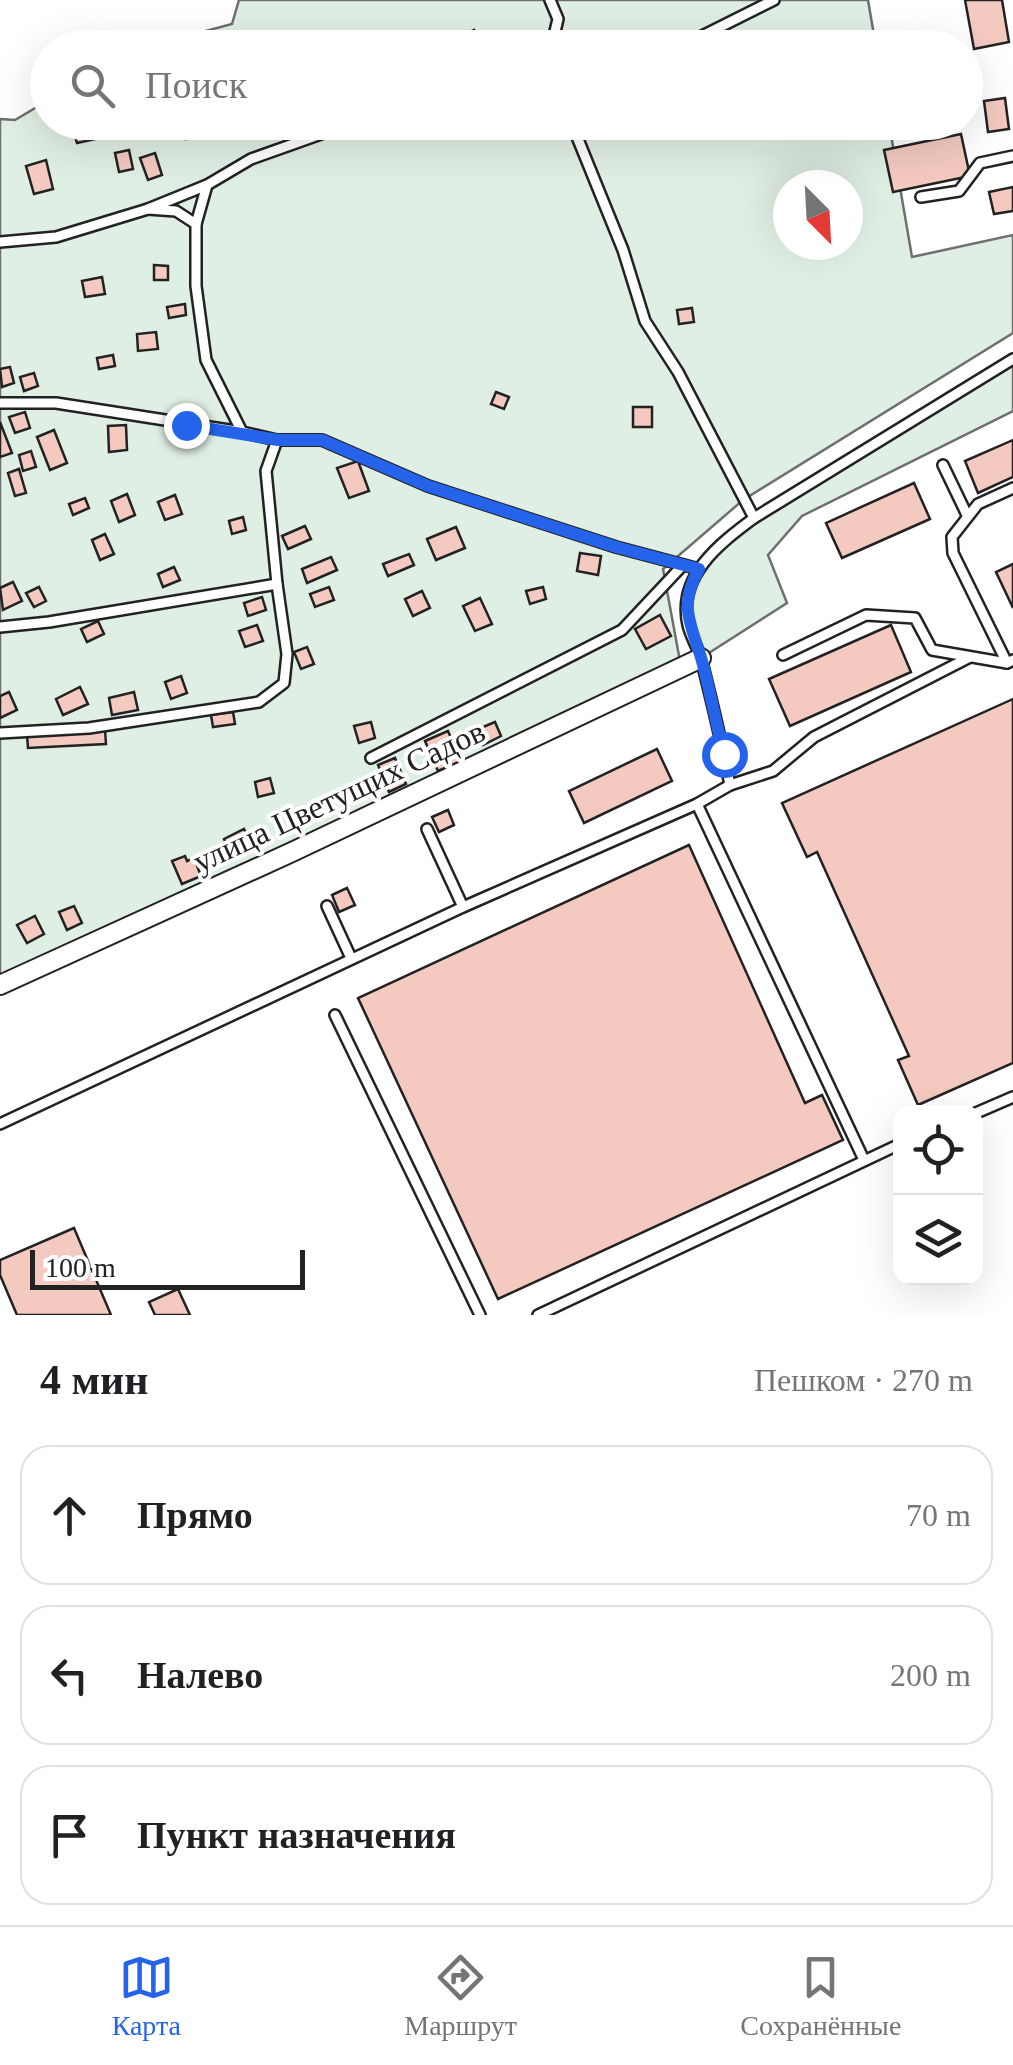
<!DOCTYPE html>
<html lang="ru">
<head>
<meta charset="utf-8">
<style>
  body { margin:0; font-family:Georgia,serif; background:#f6f6f6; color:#202124 }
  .controls { position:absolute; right:30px; bottom:30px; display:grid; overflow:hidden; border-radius:20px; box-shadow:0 10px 40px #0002 }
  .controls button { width:90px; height:90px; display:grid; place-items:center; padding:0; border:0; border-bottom:2px solid #e0e0e0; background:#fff; color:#202124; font:50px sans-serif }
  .compass { position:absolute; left:773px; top:170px; width:90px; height:90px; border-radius:50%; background:#fff; box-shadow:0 10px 40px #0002; rotate:156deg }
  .scale { position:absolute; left:30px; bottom:25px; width:275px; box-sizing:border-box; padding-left:10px; border:5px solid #222; border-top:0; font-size:28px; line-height:35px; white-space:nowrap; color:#222; -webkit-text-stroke:8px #fff; paint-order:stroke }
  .stop { position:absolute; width:30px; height:30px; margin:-22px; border:8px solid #2563eb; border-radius:50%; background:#fff }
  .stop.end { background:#2563eb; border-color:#fff; box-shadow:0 2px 10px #0008 }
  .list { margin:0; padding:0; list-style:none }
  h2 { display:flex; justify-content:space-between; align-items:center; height:130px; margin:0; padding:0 40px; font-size:42px }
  h2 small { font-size:32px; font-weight:400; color:#757577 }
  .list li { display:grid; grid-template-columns:65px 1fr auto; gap:30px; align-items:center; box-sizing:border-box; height:140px; margin:0 20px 20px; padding:0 20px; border:2px solid #e0e0e0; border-radius:30px }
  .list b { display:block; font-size:38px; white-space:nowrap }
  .list em { font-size:32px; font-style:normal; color:#757577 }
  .icon { flex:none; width:55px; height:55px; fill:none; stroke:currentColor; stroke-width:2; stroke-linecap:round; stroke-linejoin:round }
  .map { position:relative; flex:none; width:1013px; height:1315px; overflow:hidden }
  .search { position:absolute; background:#fff; box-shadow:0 10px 40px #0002; left:30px; right:30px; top:30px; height:110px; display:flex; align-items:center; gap:25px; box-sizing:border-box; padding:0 35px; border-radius:55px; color:#757577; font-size:38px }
  .sheet { height:610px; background:#fff }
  nav { display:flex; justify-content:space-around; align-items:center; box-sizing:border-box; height:140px; border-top:2px solid #e0e0e0; background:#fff; font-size:28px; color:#757577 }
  nav a { display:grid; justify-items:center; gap:5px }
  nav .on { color:#2563eb }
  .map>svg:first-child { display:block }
  .green { fill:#e0efe3; stroke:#6f6f6f; stroke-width:2.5; fill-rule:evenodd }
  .building { fill:#f3c9c0; stroke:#222; stroke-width:2.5 }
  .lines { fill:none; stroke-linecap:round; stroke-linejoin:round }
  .service-casing { stroke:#222; stroke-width:14 }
  .minor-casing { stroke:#222; stroke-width:22 }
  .service { stroke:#fff; stroke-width:9 }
  .minor { stroke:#fff; stroke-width:18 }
  .route { stroke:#2563eb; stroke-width:12 }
  .labels { text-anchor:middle; stroke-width:8; stroke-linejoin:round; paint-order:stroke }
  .street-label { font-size:32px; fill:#222; stroke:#fff }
</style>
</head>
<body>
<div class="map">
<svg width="1013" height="1315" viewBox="0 0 1013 1315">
  <rect width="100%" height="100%" fill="#fff"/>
  <!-- green -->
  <g class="green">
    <path d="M239,0H868L876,47L142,48L232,24Z"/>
    <path d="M47,101L48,122L889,123L912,257L1013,235V333L743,500L663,569L682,672L0,986V119L15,120ZM788,185H848V245H788Z"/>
    <path d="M1013,359V411L802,516L768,555L787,603L701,658C686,596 679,591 724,540Z"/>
  </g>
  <!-- building -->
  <g class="building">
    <path d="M965,0H1002L1009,42L974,49Z"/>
    <path d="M474,30L482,48H452L449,42Z"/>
    <path d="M1005,98L1009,129L988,132L984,101Z"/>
    <path d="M90,122L95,139L77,143L72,126Z"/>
    <path d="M182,122H200L203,135L186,139Z"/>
    <path d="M961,134L970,176L893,192L884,150Z"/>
    <path d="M129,150L133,169L119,172L115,153Z"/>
    <path d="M155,153L162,175L148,180L140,158Z"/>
    <path d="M46,160L53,189L34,194L26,166Z"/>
    <path d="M1013,187V211L994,214L989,192Z"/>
    <path d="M154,265L168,266V280H154Z"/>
    <path d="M102,277L105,294L85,297L82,281Z"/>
    <path d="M185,304L186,315L169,318L167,307Z"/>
    <path d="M692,308L694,322L679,324L677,310Z"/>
    <path d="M156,332L158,349L138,351L137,334Z"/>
    <path d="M113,355L115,366L99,369L97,358Z"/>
    <path d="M10,367L14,383L2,387L0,369Z"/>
    <path d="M34,373L38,386L24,391L20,377Z"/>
    <path d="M496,392L509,397L504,409L491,404Z"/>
    <rect x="633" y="407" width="19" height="20"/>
    <path d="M25,412L30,428L15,433L9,417Z"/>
    <path d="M0,422L12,453L0,457Z"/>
    <path d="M126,425L127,450L109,452L108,426Z"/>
    <path d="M54,430L67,463L50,470L37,437Z"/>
    <path d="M1013,440V477L978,493L965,461Z"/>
    <path d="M31,451L36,467L23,471L19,455Z"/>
    <path d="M358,461L369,491L349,498L337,468Z"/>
    <path d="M19,469L26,493L15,496L8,473Z"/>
    <path d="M914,483L930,519L842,558L826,523Z"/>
    <path d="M127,494L135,515L119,522L111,501Z"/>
    <path d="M175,495L182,514L165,520L158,502Z"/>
    <path d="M85,498L89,508L73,515L69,504Z"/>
    <path d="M243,517L246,530L232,534L229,521Z"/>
    <path d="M305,526L311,539L288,549L282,536Z"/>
    <path d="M456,527L465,548L436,560L427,539Z"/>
    <path d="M105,534L114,554L100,560L92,540Z"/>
    <path d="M580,553L601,556L598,575L577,571Z"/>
    <path d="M409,554L414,565L388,576L383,564Z"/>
    <path d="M331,557L337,570L307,583L302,569Z"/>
    <path d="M1013,564V608L996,572Z"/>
    <path d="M174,567L180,580L163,587L158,574Z"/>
    <path d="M13,582L22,601L3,610L0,588Z"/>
    <path d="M39,587L46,601L34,607L26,593Z"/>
    <path d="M329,587L334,600L315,607L310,594Z"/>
    <path d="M543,587L546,599L530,604L526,591Z"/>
    <path d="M422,591L430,608L413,616L405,599Z"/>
    <path d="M262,597L266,610L248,616L244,603Z"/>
    <path d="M480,598L492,624L475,631L463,606Z"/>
    <path d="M660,615L671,636L646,649L635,629Z"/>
    <path d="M98,621L104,634L87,642L81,629Z"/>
    <path d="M257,625L263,641L245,647L239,631Z"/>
    <path d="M891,625L911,672L790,726L769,679Z"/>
    <path d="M307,647L314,664L301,669L294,652Z"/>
    <path d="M181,676L187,693L171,699L165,682Z"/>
    <path d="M80,687L88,704L63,715L56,699Z"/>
    <path d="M9,692L17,710L0,718V696Z"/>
    <path d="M134,692L138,710L112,715L109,698Z"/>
    <path d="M1013,699V1063L918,1105L898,1060L909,1056L817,852L807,857L782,803Z"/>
    <path d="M233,712L235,724L213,727L211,715Z"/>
    <path d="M371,722L375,738L359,743L354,726Z"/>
    <path d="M495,722L501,736L483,745L476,730Z"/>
    <path d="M105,730L106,744L28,748L27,735Z"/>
    <path d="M448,731L461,761L438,771L425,741Z"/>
    <path d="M657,749L672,781L584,823L569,791Z"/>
    <path d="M395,758L406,784L389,792L378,765Z"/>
    <path d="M270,778L274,793L258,797L255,782Z"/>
    <path d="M448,810L454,825L439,832L432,817Z"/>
    <path d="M244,829L251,844L231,854L224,839Z"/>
    <path d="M689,845L805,1103L822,1095L843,1140L498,1299L358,998Z"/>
    <path d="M185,856L187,861L194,858L201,876L182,884L172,861Z"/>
    <path d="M347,888L355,905L339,912L332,895Z"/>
    <path d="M74,906L82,923L67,930L59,912Z"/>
    <path d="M35,916L44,934L27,943L17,925Z"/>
    <path d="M74,1228L111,1315H17L0,1275V1260Z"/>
    <path d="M178,1289L190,1315H155L149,1302Z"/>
  </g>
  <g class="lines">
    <defs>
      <g id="service">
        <path d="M550,0L558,19L551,48"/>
        <path d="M678,48L774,0"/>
        <path d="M571,122L623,250L645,321L678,372L754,518"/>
        <path d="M921,197L959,191L980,163L1013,156"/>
        <path d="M148,209L176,211L196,224V286L206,360L242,432L277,440H322L428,486L616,547L699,569"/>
        <path d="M196,224L207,185"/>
        <path d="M0,242L56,237L148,209L207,185L251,159L355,122"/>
        <path d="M0,403H56L242,432"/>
        <path d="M943,465L967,515"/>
        <path d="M0,627L49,622L277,584L266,471L277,440"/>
        <path d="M783,655L866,615L915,618L932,650L1007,663L1013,660"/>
        <path d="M1007,663L953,553L952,537L978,504L1013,488"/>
        <path d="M0,733L89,728L259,702L284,683L287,654L277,584"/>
        <path d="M371,758L622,630L683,565"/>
        <path d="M730,785C722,744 712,702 702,662C699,649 691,638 688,625C677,576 719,544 754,518L1013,359"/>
        <path d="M697,804L730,785L773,771L814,737L970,657"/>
        <path d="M427,829L463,907"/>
        <path d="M327,906L351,958"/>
        <path d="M335,1015L480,1315"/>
        <path d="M976,1113L1013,1097"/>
        <path d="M0,1124L463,907L697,804L864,1160"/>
        <path d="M538,1315L900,1144"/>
      </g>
      <path id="minor" d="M0,985L292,852L701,658"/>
    </defs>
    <!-- service casing -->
    <use href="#service" class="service-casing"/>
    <!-- minor casing -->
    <use href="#minor" class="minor-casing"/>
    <!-- service -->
    <use href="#service" class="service"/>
    <!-- minor -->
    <use href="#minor" class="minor"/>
  </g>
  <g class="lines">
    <!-- route -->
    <path class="route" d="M186,425L278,440H322L428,486L616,547L699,569C678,607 691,623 702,661C710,691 716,723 724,754"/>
  </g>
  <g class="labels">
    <!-- street labels -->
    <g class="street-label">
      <text transform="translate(339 796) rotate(-25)" y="11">улица Цветущих Садов</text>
    </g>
  </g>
</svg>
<div class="controls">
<button><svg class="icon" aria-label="locate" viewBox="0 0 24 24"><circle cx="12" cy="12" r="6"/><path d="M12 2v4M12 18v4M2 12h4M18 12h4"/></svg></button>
<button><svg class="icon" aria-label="layers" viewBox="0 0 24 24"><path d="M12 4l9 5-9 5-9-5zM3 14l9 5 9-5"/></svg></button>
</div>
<svg class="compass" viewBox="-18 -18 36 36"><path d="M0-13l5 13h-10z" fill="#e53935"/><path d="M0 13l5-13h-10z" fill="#757577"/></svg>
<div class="scale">100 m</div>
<div class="stop" style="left:724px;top:754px"></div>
<div class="stop end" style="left:186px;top:425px"></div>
<div class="search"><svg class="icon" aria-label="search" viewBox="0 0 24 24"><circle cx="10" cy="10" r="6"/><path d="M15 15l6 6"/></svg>Поиск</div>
</div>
<section class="sheet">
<h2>4 мин<small>Пешком · 270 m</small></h2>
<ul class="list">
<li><svg class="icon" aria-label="ahead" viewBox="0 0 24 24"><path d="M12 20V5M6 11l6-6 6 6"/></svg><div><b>Прямо</b></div><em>70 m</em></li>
<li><svg class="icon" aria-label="left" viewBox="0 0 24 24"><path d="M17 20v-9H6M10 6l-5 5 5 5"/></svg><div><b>Налево</b></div><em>200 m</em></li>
<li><svg class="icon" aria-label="arrive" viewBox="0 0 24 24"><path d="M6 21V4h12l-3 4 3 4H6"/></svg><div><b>Пункт назначения</b></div></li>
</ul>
</section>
<nav>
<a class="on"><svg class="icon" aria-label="map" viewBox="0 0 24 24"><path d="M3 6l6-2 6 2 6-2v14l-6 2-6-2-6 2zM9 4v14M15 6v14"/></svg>Карта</a>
<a><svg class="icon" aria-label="directions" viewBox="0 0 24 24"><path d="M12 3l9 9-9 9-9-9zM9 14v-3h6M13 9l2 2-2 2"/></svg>Маршрут</a>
<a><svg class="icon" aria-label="saved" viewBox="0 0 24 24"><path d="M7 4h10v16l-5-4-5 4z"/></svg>Сохранённые</a>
</nav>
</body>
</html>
